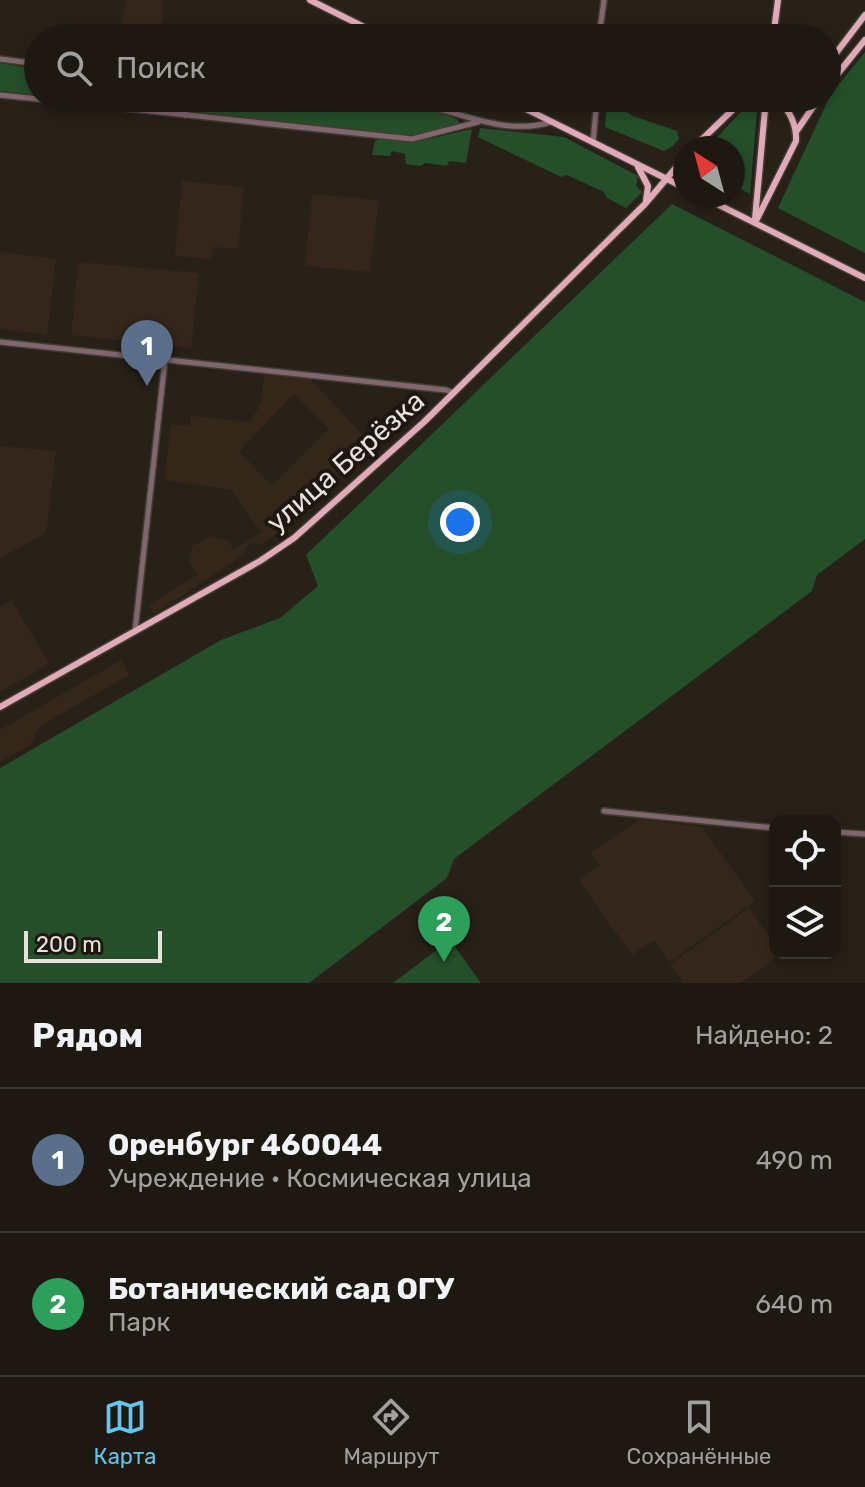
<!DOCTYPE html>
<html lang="ru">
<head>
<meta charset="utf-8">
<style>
  body { margin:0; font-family:Rubik,sans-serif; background:#25221b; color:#f1f3f6 }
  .controls { position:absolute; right:24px; bottom:24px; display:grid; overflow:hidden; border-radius:16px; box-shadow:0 4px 12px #0003 }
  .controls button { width:72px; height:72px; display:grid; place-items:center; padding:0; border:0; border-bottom:2px solid #3b3832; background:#1d1912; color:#f1f3f6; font:40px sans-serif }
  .compass { position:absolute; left:673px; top:136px; width:72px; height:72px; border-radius:50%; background:#1d1912; box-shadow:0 4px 12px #0003; rotate:324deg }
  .scale { position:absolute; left:24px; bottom:20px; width:138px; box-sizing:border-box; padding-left:8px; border:4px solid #e6e2dc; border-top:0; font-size:22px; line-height:28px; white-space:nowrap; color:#e6e2dc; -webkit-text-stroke:6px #1e170f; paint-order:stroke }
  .you { position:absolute; left:460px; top:522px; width:28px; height:28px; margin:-20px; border:6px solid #fff; border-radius:50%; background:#1a73e8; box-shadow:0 0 0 12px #1a73e833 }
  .badge { display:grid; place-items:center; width:52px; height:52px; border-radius:50%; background:#64c5ee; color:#fff; font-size:26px; font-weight:700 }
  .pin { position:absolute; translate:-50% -66px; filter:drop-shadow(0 2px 4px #0008) }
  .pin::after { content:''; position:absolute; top:42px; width:28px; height:24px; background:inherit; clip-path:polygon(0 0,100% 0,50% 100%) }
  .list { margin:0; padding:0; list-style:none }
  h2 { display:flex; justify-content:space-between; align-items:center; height:104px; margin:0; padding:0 32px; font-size:34px }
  h2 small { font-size:26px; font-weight:400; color:#a0a09f }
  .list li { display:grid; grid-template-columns:52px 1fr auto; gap:24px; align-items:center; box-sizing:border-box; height:144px; padding:0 32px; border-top:2px solid #3b3832 }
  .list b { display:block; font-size:30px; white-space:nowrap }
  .list p { margin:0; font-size:26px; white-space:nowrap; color:#a0a09f }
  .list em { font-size:26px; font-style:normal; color:#a0a09f }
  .icon { flex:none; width:44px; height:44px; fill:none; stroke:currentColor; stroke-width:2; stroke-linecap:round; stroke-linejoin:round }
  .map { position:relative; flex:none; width:865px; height:983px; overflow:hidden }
  .search { position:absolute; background:#1d1912; box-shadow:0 4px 12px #0003; left:24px; right:24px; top:24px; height:88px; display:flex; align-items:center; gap:20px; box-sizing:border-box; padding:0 28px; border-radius:44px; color:#a0a09f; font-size:30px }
  .sheet { height:392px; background:#1d1912 }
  nav { display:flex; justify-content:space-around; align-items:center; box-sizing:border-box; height:112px; border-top:2px solid #3b3832; background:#1d1912; font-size:22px; color:#a0a09f }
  nav a { display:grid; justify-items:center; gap:4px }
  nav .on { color:#64c5ee }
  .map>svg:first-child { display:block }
  .industrial { fill:#35261a; fill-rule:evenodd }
  .education { fill:#34261a }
  .green { fill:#254f2a }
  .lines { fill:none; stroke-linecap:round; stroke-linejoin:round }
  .minor-casing { stroke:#423c33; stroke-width:8 }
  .major-casing { stroke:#423c33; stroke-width:9 }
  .minor { stroke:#80666d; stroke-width:5 }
  .major { stroke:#e1aab9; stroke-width:6 }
  .labels { text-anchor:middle; stroke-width:8; stroke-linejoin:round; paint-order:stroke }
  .street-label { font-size:28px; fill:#e6e2dc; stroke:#1e170f }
</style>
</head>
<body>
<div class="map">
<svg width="865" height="983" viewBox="0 0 865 983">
  <rect width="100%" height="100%" fill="#272118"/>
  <!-- industrial -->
  <g class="industrial">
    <path d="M264,375L310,379L378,451L372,457L367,453L329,482L332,488L275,535L258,546L254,542L244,549L246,553L232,563L154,614L148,605L197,575L189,561L192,546L212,536L229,541L233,550L261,532L231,490L164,480L171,425L190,426L191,416L250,422L261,403ZM294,394L329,429L272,486L239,451Z"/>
    <path d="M121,660L129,675L40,726L30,745L0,762V730Z"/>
  </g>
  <!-- education -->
  <g class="education">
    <path d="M125,0H164L161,28L122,24Z"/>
    <path d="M182,181L244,187L238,249L213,247L211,259L175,256Z"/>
    <path d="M312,194L379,200L370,272L305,266Z"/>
    <path d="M0,252L56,259L47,335L0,329Z"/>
    <path d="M78,262L199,273L191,348L71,335Z"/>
    <path d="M0,446L56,451L46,533L0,558Z"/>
    <path d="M12,600L49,664L0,692V607Z"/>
    <path d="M640,819L702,827L755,901L670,962L654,940L632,955L579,881L599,865L591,853Z"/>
    <path d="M749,908L775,944V953L782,954L740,983H683L670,964Z"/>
  </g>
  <!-- green -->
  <g class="green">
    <path d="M865,52V253L778,208L831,94Z"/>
    <path d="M0,63L35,69L38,67V95L0,91Z"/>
    <path d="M66,98H184L182,111Z"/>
    <path d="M213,98C287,98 389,92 457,119L459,123L422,135L409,136L189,111L190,103L212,106Z"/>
    <path d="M754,98H758L750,194L733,185V148H707Z"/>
    <path d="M607,100L633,116L677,131L679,139L673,146L664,151L605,127Z"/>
    <path d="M480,128L564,137L638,176L636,186L642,192L626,208L607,198L604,192L567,175L561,177L478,137Z"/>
    <path d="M472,129L466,163L449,161L447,166L425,163L420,166L406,164L405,154L392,151L390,156L372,155L375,141L379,139L420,141Z"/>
    <path d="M672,204L865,302V539L817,575L812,591L454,859L447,878L309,983H0V768L221,640L280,618L318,586L306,555Z"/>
    <path d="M450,940L481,983H393Z"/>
  </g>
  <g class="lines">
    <defs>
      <g id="minor">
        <path d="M599,38L604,0"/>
        <path d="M0,59L38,64"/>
        <path d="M0,95L412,139L478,122"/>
        <path d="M365,98C386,100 407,101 428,106C468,116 509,135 551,122"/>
        <path d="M185,115L187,98"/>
        <path d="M593,143L597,98"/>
        <path d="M0,342L446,390L454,393"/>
        <path d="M135,631L165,360"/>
        <path d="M604,811L775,828"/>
        <path d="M835,832L865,834"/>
      </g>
      <g id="major">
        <path d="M310,0L386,38"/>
        <path d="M773,38L778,0"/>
        <path d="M827,65L865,15"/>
        <path d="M827,87L865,40"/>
        <path d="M504,98L685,188"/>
        <path d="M785,105L802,98"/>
        <path d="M796,132L819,98"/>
        <path d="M693,148L745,98"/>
        <path d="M638,167L648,186L646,201"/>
        <path d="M701,196L865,278"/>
        <path d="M755,219L766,98"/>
        <path d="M755,223L796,141C797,124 789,111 778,98"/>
        <path d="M0,707L260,561L294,538L424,422L645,204L685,157"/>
      </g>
    </defs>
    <!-- minor casing -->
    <use href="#minor" class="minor-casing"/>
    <!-- major casing -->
    <use href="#major" class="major-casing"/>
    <!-- minor -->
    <use href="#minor" class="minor"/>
    <!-- major -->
    <use href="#major" class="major"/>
  </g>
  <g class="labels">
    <!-- street labels -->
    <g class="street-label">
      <text transform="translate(345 461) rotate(-41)" y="10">улица Берёзка</text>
    </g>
  </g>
</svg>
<div class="controls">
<button><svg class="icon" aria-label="locate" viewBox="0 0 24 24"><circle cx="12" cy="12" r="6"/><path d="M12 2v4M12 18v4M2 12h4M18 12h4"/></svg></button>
<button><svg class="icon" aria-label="layers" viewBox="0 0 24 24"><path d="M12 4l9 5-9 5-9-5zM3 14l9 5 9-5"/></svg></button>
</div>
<svg class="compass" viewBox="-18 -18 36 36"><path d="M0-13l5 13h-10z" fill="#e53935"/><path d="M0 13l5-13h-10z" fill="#a0a09f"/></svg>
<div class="scale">200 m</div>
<div class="you"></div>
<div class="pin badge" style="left:147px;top:386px;background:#5c6f8a">1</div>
<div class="pin badge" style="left:444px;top:962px;background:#2e9e5b">2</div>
<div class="search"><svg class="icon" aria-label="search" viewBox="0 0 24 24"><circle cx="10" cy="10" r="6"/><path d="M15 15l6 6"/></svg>Поиск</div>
</div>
<section class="sheet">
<h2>Рядом<small>Найдено: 2</small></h2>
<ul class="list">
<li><span class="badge" style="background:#5c6f8a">1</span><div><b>Оренбург 460044</b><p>Учреждение · Космическая улица</p></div><em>490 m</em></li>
<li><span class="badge" style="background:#2e9e5b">2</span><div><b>Ботанический сад ОГУ</b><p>Парк</p></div><em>640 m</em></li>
</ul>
</section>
<nav>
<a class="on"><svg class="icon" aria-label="map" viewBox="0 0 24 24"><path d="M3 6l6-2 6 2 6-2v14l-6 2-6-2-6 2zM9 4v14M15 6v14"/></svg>Карта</a>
<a><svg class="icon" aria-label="directions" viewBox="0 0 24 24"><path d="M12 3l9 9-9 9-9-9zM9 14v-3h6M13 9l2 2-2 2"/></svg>Маршрут</a>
<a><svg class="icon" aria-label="saved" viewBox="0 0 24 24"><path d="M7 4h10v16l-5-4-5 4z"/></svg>Сохранённые</a>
</nav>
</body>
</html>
